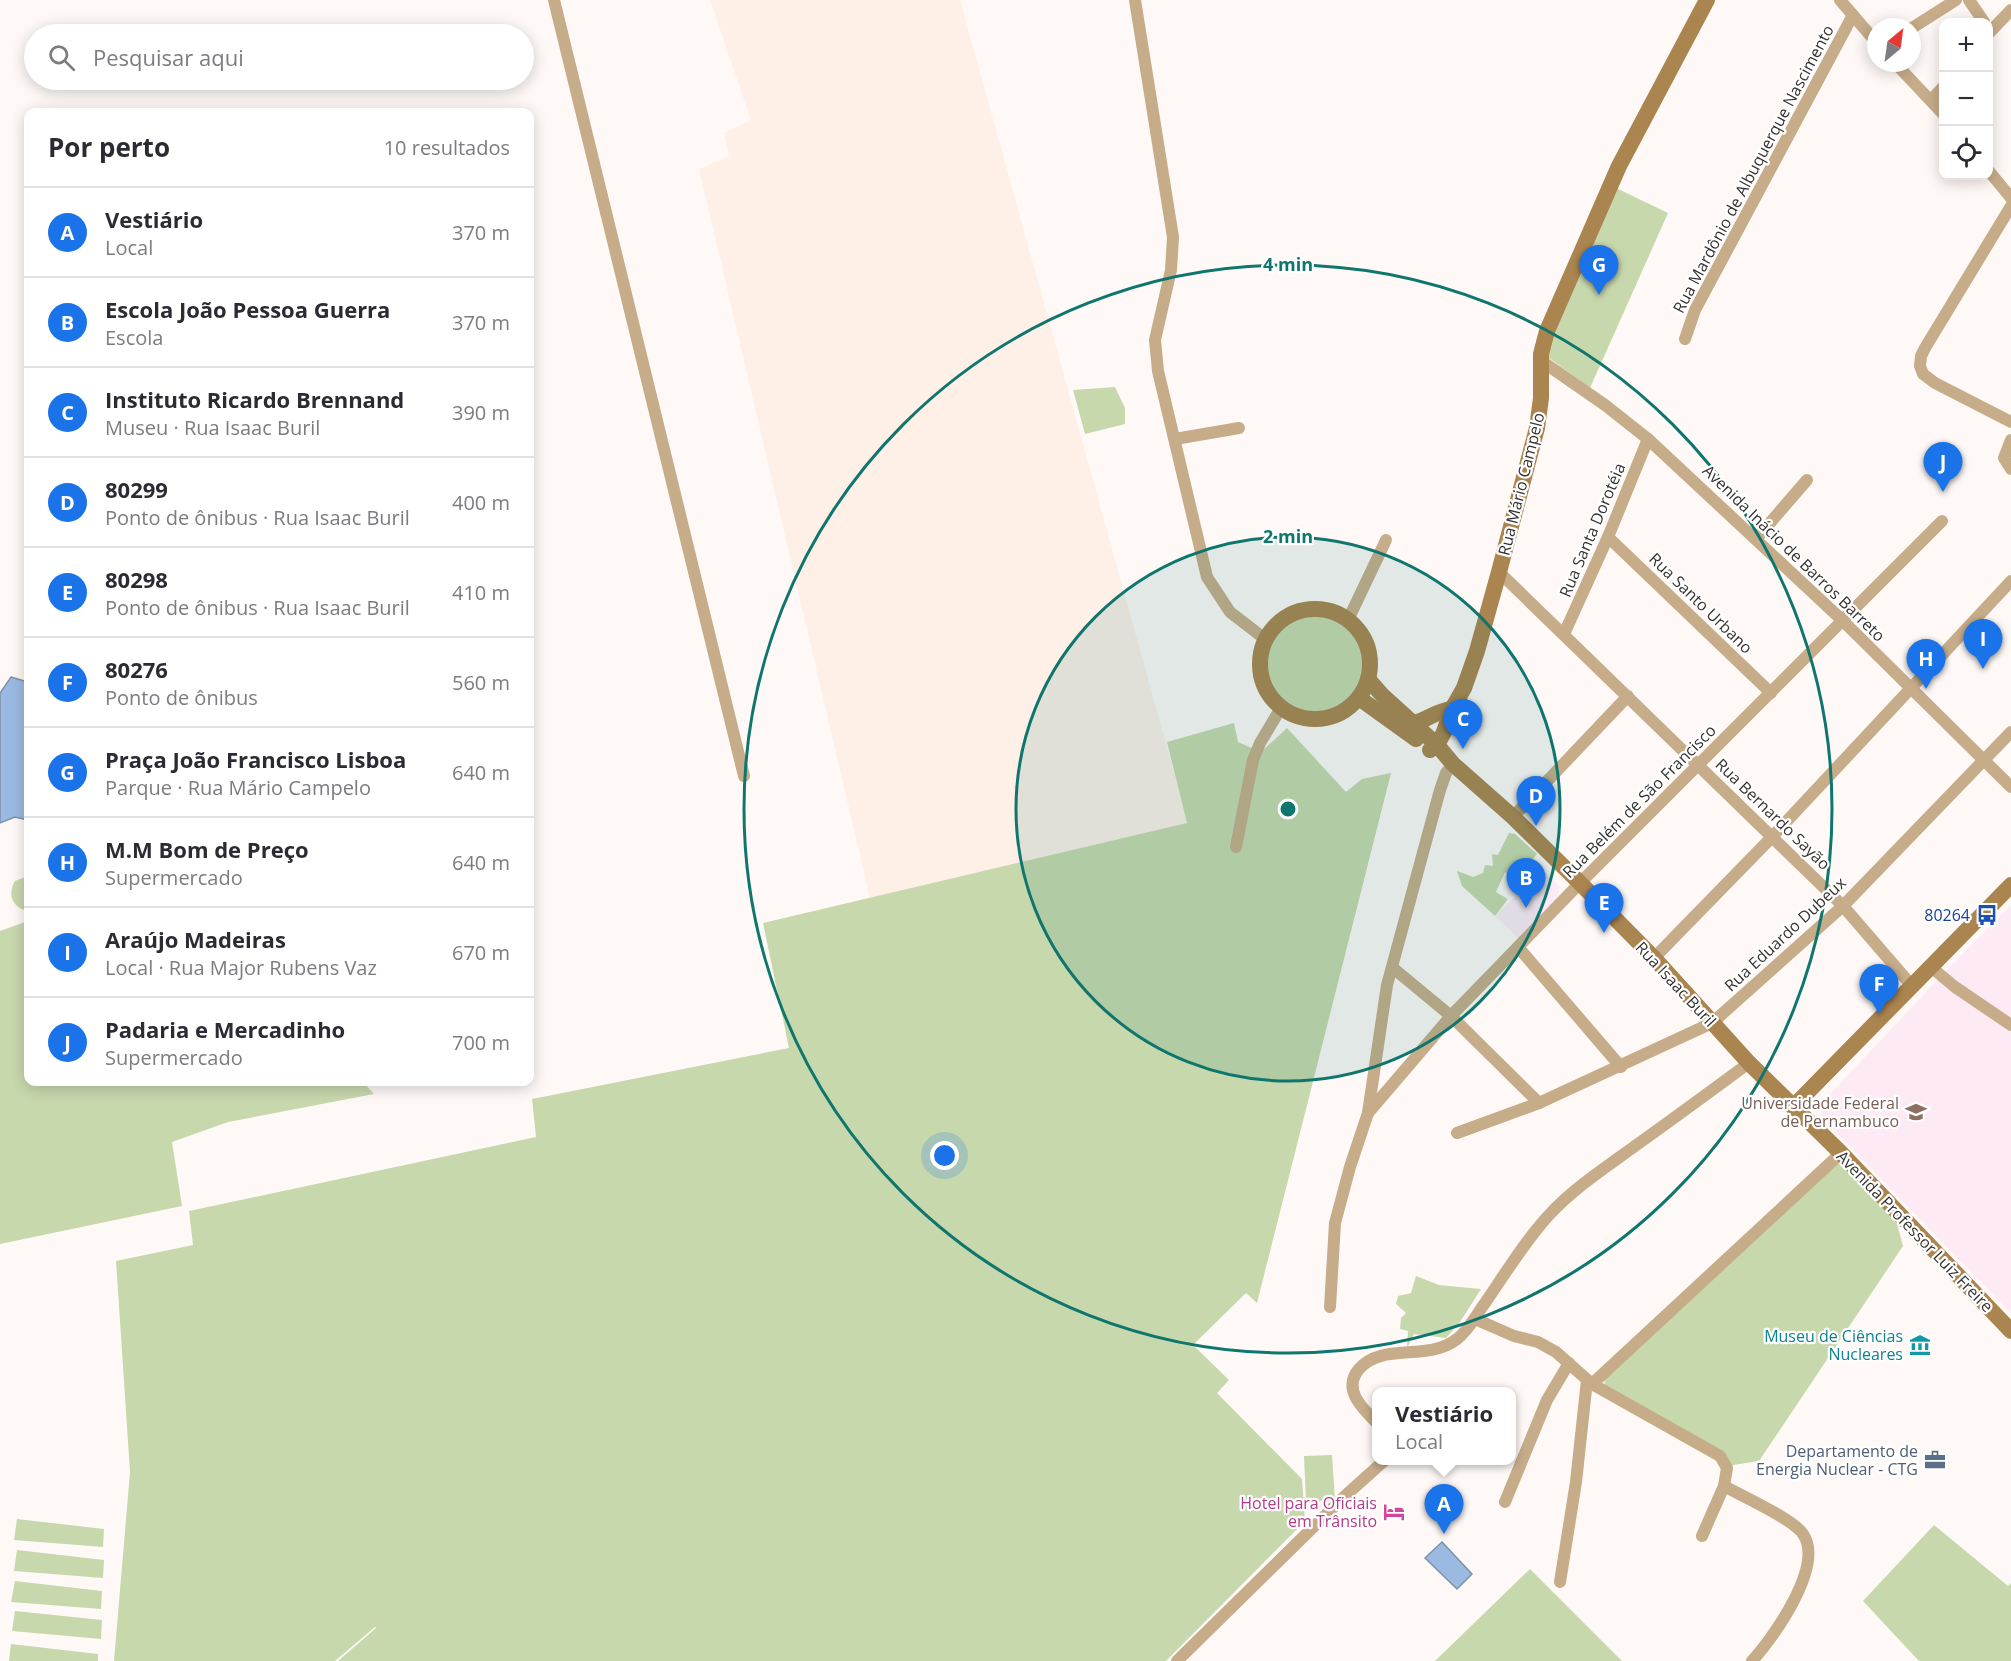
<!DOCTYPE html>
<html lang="pt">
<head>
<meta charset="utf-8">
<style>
  body { margin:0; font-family:"Open Sans",sans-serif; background:#f2f2f3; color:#2b2b33 }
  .controls { position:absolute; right:18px; top:18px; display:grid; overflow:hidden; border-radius:12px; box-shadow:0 3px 15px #0003 }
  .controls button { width:54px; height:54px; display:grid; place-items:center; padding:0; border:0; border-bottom:2px solid #e1e1e2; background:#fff; color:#2b2b33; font:30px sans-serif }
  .compass { position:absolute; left:1867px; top:18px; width:54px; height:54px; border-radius:50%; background:#fff; box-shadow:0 3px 15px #0003; rotate:29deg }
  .you { position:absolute; left:945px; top:1156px; width:21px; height:21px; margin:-15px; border:4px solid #fff; border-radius:50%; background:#1a73e8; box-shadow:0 0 0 9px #1a73e833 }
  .badge { display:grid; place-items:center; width:39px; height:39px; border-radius:50%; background:#1a73e8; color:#fff; font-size:20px; font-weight:700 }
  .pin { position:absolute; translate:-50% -50px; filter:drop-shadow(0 2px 3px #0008) }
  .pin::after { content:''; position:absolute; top:32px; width:21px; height:18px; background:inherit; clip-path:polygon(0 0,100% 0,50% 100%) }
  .popup { position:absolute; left:1372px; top:1387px; width:144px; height:78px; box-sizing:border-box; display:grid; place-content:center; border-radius:12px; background:#fff; filter:drop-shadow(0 2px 4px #0005); font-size:20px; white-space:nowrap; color:#7c7c81 }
  .popup b { font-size:22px; color:#2b2b33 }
  .popup::after { content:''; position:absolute; left:50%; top:100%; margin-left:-12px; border:12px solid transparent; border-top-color:#fff }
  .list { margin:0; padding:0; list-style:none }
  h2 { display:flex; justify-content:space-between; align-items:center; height:78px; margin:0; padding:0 24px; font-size:26px }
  h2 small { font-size:20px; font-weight:400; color:#7c7c81 }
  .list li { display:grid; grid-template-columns:39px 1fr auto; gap:18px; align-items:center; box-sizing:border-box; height:90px; padding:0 24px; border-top:2px solid #e1e1e2 }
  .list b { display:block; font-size:22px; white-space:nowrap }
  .list p { margin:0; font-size:20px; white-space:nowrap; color:#7c7c81 }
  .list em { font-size:20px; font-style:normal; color:#7c7c81 }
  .icon { flex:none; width:33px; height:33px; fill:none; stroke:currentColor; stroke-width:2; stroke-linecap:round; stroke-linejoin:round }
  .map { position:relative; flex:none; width:2011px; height:1661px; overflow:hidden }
  .search { position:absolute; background:#fff; box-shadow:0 3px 15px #0003; left:24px; top:24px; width:510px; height:66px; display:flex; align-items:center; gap:15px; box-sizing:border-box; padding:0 21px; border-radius:33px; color:#7c7c81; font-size:22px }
  .panel { position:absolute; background:#fff; box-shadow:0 3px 15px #0003; left:24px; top:108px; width:510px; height:978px; border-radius:12px }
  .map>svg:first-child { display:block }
  .built { fill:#fef0e7 }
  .education { fill:#fdeaf5 }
  .green { fill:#c8d8ad }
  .water { fill:#9bbae1; stroke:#7c92ac; stroke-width:1.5 }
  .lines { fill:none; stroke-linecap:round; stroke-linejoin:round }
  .street { stroke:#c6ac89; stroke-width:12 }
  .secondary { stroke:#ab854f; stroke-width:16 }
  .ring { fill:none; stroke:#0f766e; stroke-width:3 }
  .labels { text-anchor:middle; stroke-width:4.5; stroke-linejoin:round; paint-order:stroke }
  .street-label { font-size:16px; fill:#353331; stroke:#fff }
  .transit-label { font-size:16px; fill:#164399; stroke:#fff; text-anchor:end }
  .education-label { font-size:16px; fill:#785e54; stroke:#fff; text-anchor:end }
  .culture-label { font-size:16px; fill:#0d838f; stroke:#fff; text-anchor:end }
  .service-label { font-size:16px; fill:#4e5e75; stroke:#fff; text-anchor:end }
  .hotel-label { font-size:16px; fill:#b23c85; stroke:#fff; text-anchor:end }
  .centre { fill:#0f766e; stroke:#fff; stroke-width:3 }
  .ring-label { font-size:18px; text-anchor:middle; font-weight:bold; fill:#0f766e; stroke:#fff; stroke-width:4.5; stroke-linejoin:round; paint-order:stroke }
</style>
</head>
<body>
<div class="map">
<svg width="2011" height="1661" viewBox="0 0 2011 1661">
  <rect width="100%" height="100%" fill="#fef9f6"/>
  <!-- built -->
  <path class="built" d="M710,0H960L1188,823L870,898L699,169L729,156L724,133L751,120Z"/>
  <!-- education -->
  <g class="education">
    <path d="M1543,870L1560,887L1557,901L1520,940L1495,916Z"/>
    <path d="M2011,905V1313L1822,1118L1820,1105L1941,976Z"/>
  </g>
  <!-- green -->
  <g class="green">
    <path d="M1614,187L1668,213L1590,388L1545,355Z"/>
    <path d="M1115,387L1125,408V424L1085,434L1073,390Z"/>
    <circle cx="1315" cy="664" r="48"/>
    <path d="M1234,723L1238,742L1261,752L1287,728L1346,792L1362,779L1391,773L1257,1303L1246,1293L1193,1345L1229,1380L1217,1393L1302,1479L1305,1521L1166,1661H338L376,1628L375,1627L335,1661H114L130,1472L116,1261L193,1245L189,1211L536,1137L532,1099L789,1048L763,923L1187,823L1167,742Z"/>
    <path d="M1509,833L1515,834L1537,854L1524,870L1517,869L1511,877L1505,872L1496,892L1508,899L1495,916L1462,886L1457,871L1473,877L1483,873L1485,865L1493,866L1492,854L1498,855Z"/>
    <path d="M28,876V911C12,908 7,894 15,881Z"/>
    <path d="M28,921V1082H363L374,1094L228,1122L172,1142L182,1206L0,1244V931Z"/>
    <path d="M1841,1153L1893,1209L1903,1246L1759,1461L1727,1466L1606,1396L1604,1377Z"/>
    <path d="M1416,1276L1439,1285L1481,1289L1460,1322L1446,1338L1414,1334L1407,1348L1408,1331L1400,1329L1401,1318L1406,1313L1396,1304L1398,1296L1411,1293Z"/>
    <path d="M1332,1455L1335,1500L1306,1502L1304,1456Z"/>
    <path d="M17,1519L104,1529L103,1547L14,1540Z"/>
    <path d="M1934,1525L2008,1586L2011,1583V1661H1919L1863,1601Z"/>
    <path d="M17,1550L104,1560L103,1578L14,1571Z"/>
    <path d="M1530,1569L1622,1661H1435Z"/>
    <path d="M15,1581L102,1591L101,1609L11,1602Z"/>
    <path d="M15,1611L102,1620L101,1639L12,1631Z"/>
    <path d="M11,1644L98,1654V1661H9Z"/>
  </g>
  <!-- water -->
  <g class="water">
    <path d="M11,677L28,682V820L15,817L0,823V693Z"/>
    <path d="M1442,1542L1472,1574L1457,1589L1425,1558Z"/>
  </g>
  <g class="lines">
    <!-- street -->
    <g class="street">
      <path d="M554,0L744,776"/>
      <path d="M1135,0L1173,237L1171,270L1155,340L1158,371L1207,577L1230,612L1265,639"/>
      <path d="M1840,0L1876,42"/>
      <path d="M1969,0L1984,22"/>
      <path d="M1912,28L1956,0"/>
      <path d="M1988,34L2011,10"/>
      <path d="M1895,63L1944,115"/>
      <path d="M1931,100L1944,86"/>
      <path d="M1988,170L2011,198"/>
      <path d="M2011,206L1925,348L1921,356L1920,366L1923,374L1935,383L2011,422"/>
      <path d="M1685,339L1695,310L1853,15"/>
      <path d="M1540,360L1605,405L1648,439L1842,620L2011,787"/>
      <path d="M1175,439L1239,428"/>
      <path d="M2011,440L2004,458L2011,469"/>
      <path d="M1608,537L1771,693"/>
      <path d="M1756,539L1807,480"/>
      <path d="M1499,572L1843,906L1912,986"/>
      <path d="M1348,620L1386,540"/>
      <path d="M1564,634L1608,537L1648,439"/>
      <path d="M1513,817L1628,696"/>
      <path d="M1236,847L1253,760L1260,743L1281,708"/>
      <path d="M1518,947L1621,1067"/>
      <path d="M1654,958L1772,837L2011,581"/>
      <path d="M1931,967L1955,987L2011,1025"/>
      <path d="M1393,968L1451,1016L1539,1103"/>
      <path d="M1368,1113L1451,1016L1580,883L1942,521"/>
      <path d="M1457,1133L1539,1103L1712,1023L1843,906L2011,732"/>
      <path d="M1330,1307L1335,1223L1350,1167L1368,1113L1387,985L1440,790L1446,773L1453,764"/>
      <path d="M1475,1319L1514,1336L1538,1342L1556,1352L1592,1384L1720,1456L1727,1468L1724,1486C1742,1496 1793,1519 1803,1534C1825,1566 1773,1638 1752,1661"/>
      <path d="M1592,1384L1841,1153"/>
      <path d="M1376,1422C1362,1408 1342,1389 1359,1369C1382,1342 1428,1362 1457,1339C1469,1330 1476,1315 1485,1303C1505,1274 1525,1241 1549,1215C1574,1188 1606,1167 1635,1146C1673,1119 1711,1091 1749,1063"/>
      <path d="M1505,1502L1547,1400L1569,1363"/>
      <path d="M1702,1536L1724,1486"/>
      <path d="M1560,1582L1576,1482L1587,1380"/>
      <path d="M1177,1661L1346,1495L1385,1460"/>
    </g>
    <!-- secondary -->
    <g class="secondary">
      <circle cx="1315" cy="664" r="55"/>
      <path d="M1368,679L1383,696L1437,745L1453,764L1513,817L1580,883L1654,958L1749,1063L1841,1153L2011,1331"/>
      <path d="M1359,698L1416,739"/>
      <path d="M1414,723C1427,720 1438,710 1452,709"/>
      <path d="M1430,750L1437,745L1444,732L1452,709L1464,688L1477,651L1499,572L1537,428L1541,398V354L1547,331L1619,166L1707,0"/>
      <path d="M1793,1107L2011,885"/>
    </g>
  </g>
  <!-- distance rings -->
  <circle cx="1288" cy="809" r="272" fill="#0f766e" fill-opacity=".12"/>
  <g class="ring">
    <circle cx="1288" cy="809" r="272"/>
    <circle cx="1288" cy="809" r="544"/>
  </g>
  <!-- icons -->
  <defs>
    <symbol id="bus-bare" viewBox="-9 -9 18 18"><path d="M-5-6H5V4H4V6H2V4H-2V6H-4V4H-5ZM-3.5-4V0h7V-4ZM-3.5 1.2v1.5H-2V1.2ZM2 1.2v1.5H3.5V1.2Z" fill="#1a4fb4" stroke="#fff" stroke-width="2.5" paint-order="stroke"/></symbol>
    <symbol id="university-bare" viewBox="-9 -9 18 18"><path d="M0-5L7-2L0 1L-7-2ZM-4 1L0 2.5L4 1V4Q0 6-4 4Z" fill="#8d6e63" stroke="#fff" stroke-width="2.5" paint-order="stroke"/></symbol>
    <symbol id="museum-bare" viewBox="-9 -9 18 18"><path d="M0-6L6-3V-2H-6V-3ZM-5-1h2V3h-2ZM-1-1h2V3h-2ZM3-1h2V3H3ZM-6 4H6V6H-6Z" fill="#0f9aa8" stroke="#fff" stroke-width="2.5" paint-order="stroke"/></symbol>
    <symbol id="office-bare" viewBox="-9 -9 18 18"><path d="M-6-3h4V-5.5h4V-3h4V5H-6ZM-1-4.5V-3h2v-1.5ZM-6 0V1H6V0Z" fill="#5c6f8a" stroke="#fff" stroke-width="2.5" paint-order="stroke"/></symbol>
    <symbol id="hotel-bare" viewBox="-9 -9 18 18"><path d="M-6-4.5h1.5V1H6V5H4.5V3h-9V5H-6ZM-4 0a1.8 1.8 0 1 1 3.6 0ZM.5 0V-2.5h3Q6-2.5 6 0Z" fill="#d1479c" stroke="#fff" stroke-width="2.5" paint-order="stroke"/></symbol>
  </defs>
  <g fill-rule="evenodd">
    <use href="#bus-bare" x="1972" y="900" width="30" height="30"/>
    <use href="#university-bare" x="1901" y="1097" width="30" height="30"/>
    <use href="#museum-bare" x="1905" y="1330" width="30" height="30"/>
    <use href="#office-bare" x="1920" y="1445" width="30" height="30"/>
    <use href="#hotel-bare" x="1379" y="1497" width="30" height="30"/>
  </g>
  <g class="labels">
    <!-- street labels -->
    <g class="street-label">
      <text transform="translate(1753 169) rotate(-62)" y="6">Rua Mardônio de Albuquerque Nascimento</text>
      <text transform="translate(1521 484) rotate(-76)" y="6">Rua Mário Campelo</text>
      <text transform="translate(1592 530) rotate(-67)" y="6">Rua Santa Dorotéia</text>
      <text transform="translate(1794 553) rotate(44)" y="6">Avenida Inácio de Barros Barreto</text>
      <text transform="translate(1701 603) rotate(44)" y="6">Rua Santo Urbano</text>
      <text transform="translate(1639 801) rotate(-45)" y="6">Rua Belém de São Francisco</text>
      <text transform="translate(1773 814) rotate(44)" y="6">Rua Bernardo Sayão</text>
      <text transform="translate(1785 934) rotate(-43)" y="6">Rua Eduardo Dubeux</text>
      <text transform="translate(1676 984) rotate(47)" y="6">Rua Isaac Buril</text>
      <text transform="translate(1915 1231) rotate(46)" y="6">Avenida Professor Luiz Freire</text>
    </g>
    <!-- transit labels -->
    <g class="transit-label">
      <text x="1970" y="921">80264</text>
    </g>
    <!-- education labels -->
    <g class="education-label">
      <text x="1899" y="1109">Universidade Federal<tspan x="1899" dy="18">de Pernambuco</tspan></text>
    </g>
    <!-- culture labels -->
    <g class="culture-label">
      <text x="1903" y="1342">Museu de Ciências<tspan x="1903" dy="18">Nucleares</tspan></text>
    </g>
    <!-- service labels -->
    <g class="service-label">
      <text x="1918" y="1457">Departamento de<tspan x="1918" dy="18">Energia Nuclear - CTG</tspan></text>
    </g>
    <!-- hotel labels -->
    <g class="hotel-label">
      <text x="1377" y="1509">Hotel para Oficiais<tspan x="1377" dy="18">em Trânsito</tspan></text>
    </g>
  </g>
  <circle cx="1288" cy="809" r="9" class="centre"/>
  <g class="ring-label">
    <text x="1288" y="271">4 min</text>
    <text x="1288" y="543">2 min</text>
  </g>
</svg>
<div class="controls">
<button>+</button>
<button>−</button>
<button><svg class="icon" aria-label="locate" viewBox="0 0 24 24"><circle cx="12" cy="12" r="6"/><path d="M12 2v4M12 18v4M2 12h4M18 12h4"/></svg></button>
</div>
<svg class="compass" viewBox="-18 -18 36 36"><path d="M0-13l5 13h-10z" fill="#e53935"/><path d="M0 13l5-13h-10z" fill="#7c7c81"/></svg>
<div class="you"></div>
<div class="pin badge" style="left:1444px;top:1534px">A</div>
<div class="popup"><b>Vestiário</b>Local</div>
<div class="pin badge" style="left:1526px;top:908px">B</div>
<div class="pin badge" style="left:1463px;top:749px">C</div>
<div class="pin badge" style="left:1536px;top:826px">D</div>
<div class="pin badge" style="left:1604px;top:933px">E</div>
<div class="pin badge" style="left:1879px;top:1014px">F</div>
<div class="pin badge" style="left:1599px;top:295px">G</div>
<div class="pin badge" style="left:1926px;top:689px">H</div>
<div class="pin badge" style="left:1983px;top:669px">I</div>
<div class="pin badge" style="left:1943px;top:492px">J</div>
<div class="search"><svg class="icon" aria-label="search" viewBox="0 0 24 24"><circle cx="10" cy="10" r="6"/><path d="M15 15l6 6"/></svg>Pesquisar aqui</div>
<section class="panel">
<h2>Por perto<small>10 resultados</small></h2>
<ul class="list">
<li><span class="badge">A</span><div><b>Vestiário</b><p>Local</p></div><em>370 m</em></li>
<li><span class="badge">B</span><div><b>Escola João Pessoa Guerra</b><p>Escola</p></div><em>370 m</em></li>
<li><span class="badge">C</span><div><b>Instituto Ricardo Brennand</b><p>Museu · Rua Isaac Buril</p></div><em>390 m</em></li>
<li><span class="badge">D</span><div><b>80299</b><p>Ponto de ônibus · Rua Isaac Buril</p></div><em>400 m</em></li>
<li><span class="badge">E</span><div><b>80298</b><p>Ponto de ônibus · Rua Isaac Buril</p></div><em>410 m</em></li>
<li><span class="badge">F</span><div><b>80276</b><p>Ponto de ônibus</p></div><em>560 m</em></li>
<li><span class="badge">G</span><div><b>Praça João Francisco Lisboa</b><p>Parque · Rua Mário Campelo</p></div><em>640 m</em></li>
<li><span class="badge">H</span><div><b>M.M Bom de Preço</b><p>Supermercado</p></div><em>640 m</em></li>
<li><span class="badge">I</span><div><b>Araújo Madeiras</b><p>Local · Rua Major Rubens Vaz</p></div><em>670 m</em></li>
<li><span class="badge">J</span><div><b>Padaria e Mercadinho</b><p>Supermercado</p></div><em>700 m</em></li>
</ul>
</section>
</div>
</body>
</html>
